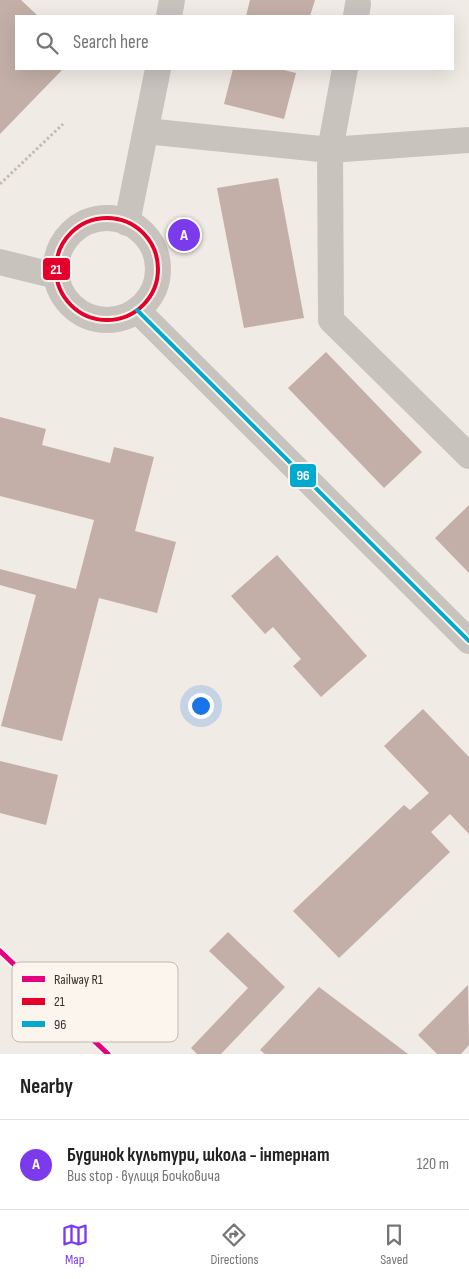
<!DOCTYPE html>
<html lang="en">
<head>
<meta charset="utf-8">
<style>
  body { margin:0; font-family:"Sofia Sans Condensed",sans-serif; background:#f2f2f2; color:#222 }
  .you { position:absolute; left:200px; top:705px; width:18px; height:18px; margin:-12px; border:4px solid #fff; border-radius:50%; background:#1a73e8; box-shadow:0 0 0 8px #1a73e833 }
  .badge { display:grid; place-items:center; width:32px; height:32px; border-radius:50%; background:#7c3aed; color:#fff; font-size:16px; font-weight:700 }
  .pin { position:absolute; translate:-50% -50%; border:2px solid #fff; box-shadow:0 1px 5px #0006 }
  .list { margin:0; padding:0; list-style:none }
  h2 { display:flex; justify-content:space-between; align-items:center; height:65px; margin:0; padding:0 20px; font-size:21px }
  h2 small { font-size:16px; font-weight:400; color:#767676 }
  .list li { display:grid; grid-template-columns:32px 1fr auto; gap:15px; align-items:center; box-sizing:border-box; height:90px; padding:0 20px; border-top:1px solid #e0e0e0 }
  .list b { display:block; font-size:19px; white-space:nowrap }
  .list p { margin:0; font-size:16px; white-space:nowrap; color:#767676 }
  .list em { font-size:16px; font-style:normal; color:#767676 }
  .icon { flex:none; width:28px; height:28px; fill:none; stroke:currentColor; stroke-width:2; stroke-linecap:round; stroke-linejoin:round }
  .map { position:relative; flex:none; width:469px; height:1054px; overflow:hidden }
  .search { position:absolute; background:#fff; box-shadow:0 5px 20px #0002; left:15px; right:15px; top:15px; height:55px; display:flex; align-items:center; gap:12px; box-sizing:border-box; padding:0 18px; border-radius:0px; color:#767676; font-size:19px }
  .sheet { height:155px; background:#fff }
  nav { display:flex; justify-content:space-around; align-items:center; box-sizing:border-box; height:70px; border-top:1px solid #e0e0e0; background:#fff; font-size:14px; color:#767676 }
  nav a { display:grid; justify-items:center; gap:2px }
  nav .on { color:#7c3aed }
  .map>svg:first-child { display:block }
  .building { fill:#c3afa7 }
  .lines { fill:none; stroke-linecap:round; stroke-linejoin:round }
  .path { stroke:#c2bbb6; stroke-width:3; stroke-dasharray:2.5 2.5; stroke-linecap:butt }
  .minor { stroke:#c9c3be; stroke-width:26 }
  .bus-1-casing { stroke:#fbf5ee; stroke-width:8 }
  .bus-2-casing { stroke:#fbf5ee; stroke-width:8 }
  .bus-1 { stroke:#e4002b; stroke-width:4 }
  .bus-2 { stroke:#00a9ce; stroke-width:4 }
  .rail-1-casing { stroke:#fbf5ee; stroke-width:9 }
  .rail-1 { stroke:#e5007d; stroke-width:5 }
  .key { fill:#fbf5ee; stroke:#c1bab4; stroke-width:1 }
  .key-label { font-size:14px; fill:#3b302b }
  .line-badge { stroke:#fbf5ee; stroke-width:2 }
  .badge-label { font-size:14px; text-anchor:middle; font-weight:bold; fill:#fff }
</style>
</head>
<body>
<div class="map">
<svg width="469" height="1054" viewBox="0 0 469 1054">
  <rect width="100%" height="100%" fill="#f0ebe5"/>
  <!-- building -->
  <g class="building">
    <path d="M0,0H21L38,16H16V69H63L0,134Z"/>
    <path d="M250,0H315L310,16H246Z"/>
    <path d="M233,69H284V70L296,73L284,119L224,104Z"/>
    <path d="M278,178L304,318L244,328L217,188Z"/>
    <path d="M326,352L422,452L384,488L288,388Z"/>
    <path d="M0,417L46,429L42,445L110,463L114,447L154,457L135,531L176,542L157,613L99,598L62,741L1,726L36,595L0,585V569L76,589L94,520L0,496Z"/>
    <path d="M469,505V573L435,538Z"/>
    <path d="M277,555L367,656L321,697L293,666L301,659L273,627L265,634L231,596Z"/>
    <path d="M423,709L469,757V834L450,814L431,832L450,852L339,958L293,911L404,805L410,810L429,793L384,746Z"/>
    <path d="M0,761L58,775L46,825L0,813Z"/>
    <path d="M228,932L285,987L221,1054H197L191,1048L248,988L209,951Z"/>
    <path d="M468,985L469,1045L461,1054H437L418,1035Z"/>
    <path d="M319,987L408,1054H265L260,1050Z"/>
  </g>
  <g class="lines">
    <!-- path -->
    <path class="path" d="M0,184L63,124"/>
    <!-- minor -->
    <g class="minor">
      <path d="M169,16L172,0"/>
      <path d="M356,16L358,4"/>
      <path d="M345,69L330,150L469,140"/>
      <path d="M146,131L330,150L331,320L469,456"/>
      <circle cx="107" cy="269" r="51"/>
      <path d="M127,223L158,69"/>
      <path d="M0,262L56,276"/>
      <path d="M137,310L469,641"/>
    </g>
    <defs>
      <circle id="bus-1" cx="107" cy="269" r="51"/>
      <path id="bus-2" d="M137,310L469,641"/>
    </defs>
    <!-- bus-1 casing -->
    <use href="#bus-1" class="bus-1-casing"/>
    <!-- bus-2 casing -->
    <use href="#bus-2" class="bus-2-casing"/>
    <!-- bus-1 -->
    <use href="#bus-1" class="bus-1"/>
    <!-- bus-2 -->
    <use href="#bus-2" class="bus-2"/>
    <defs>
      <path id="rail-1" d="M0,951L108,1054"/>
    </defs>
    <!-- rail-1 casing -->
    <use href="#rail-1" class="rail-1-casing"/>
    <!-- rail-1 -->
    <use href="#rail-1" class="rail-1"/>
  </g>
  <!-- legend -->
  <rect x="12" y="962" width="166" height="80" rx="8" class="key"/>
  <rect x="22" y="976" width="23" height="6" fill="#e5007d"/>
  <rect x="22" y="998" width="23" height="7" fill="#e4002b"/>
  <rect x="22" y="1021" width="23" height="6" fill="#00a9ce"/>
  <g class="key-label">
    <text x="54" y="984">Railway R1</text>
    <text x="54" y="1006">21</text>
    <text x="54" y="1029">96</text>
  </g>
  <g class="line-badge">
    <rect x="42" y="257" width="29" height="24" rx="5" fill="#e4002b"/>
    <rect x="289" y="463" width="28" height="25" rx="5" fill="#00a9ce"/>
  </g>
  <g class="badge-label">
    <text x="56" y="274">21</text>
    <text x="303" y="480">96</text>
  </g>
</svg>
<div class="you"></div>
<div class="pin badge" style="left:184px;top:235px">A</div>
<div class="search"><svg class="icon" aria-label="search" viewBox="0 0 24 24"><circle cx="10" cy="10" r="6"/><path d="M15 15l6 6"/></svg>Search here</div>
</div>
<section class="sheet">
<h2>Nearby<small></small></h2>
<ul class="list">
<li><span class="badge">A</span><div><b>Будинок культури, школа - інтернат</b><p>Bus stop · вулиця Бочковича</p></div><em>120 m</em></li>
</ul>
</section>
<nav>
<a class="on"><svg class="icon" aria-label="map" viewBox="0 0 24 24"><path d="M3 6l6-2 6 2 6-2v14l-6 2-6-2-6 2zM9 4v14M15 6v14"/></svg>Map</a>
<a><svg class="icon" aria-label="directions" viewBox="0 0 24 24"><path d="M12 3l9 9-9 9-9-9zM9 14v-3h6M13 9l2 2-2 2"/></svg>Directions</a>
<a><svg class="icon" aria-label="saved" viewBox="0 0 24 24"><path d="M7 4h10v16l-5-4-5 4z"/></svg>Saved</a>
</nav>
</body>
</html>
